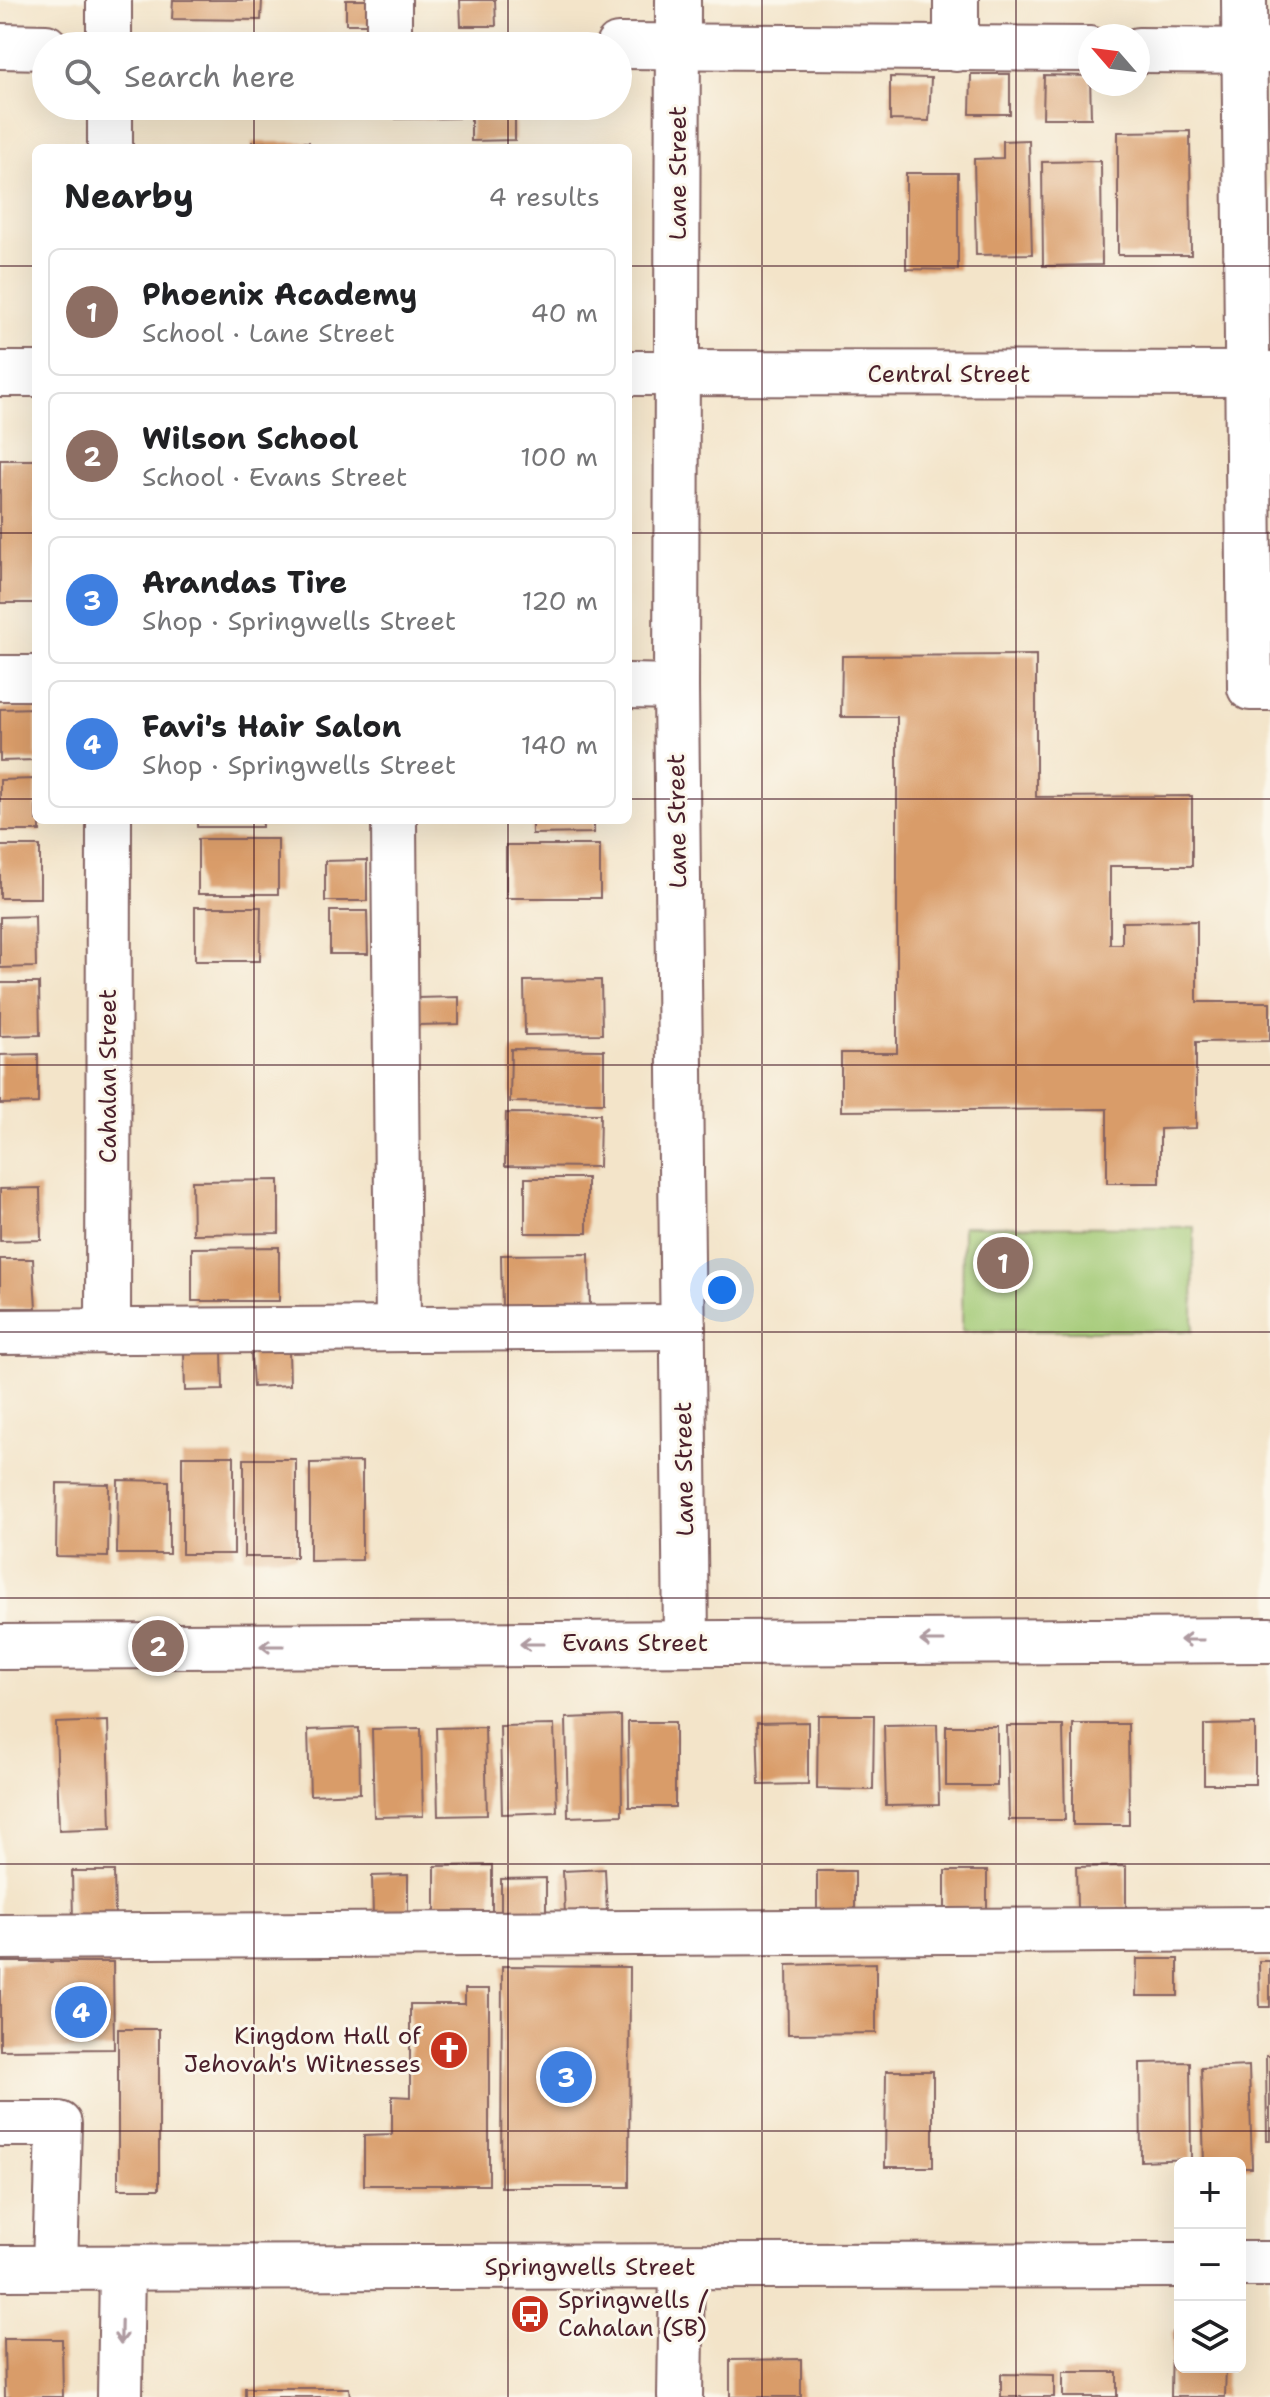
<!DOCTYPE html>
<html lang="en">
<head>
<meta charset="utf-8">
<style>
  body { margin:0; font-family:"Shantell Sans",sans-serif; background:#f2f2f2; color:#202124 }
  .controls { position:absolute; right:24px; bottom:24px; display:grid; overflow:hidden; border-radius:12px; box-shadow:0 8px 32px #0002 }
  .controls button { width:72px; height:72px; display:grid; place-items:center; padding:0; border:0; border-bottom:2px solid #e0e0e0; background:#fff; color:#202124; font:40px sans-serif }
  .compass { position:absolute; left:1078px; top:24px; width:72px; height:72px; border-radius:50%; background:#fff; box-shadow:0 8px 32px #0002; rotate:298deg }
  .you { position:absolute; left:722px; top:1290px; width:28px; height:28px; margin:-20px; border:6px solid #fff; border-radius:50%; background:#1a73e8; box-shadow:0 0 0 12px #1a73e833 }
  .badge { display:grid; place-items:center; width:52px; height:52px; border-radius:50%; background:#7c3aed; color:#fff; font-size:26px; font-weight:700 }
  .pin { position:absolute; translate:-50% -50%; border:4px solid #fff; box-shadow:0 2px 8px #0006 }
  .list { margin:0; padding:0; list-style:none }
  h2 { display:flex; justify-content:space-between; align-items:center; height:104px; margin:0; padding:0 32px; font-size:34px }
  h2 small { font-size:26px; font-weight:400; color:#757577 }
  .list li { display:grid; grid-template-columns:52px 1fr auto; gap:24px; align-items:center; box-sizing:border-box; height:128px; margin:0 16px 16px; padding:0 16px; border:2px solid #e0e0e0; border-radius:12px }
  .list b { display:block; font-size:30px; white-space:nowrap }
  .list p { margin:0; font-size:26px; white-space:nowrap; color:#757577 }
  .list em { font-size:26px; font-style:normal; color:#757577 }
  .icon { flex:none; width:44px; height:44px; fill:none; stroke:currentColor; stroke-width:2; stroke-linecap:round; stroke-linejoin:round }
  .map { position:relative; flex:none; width:1270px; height:2397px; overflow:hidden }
  .search { position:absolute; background:#fff; box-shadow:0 8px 32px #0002; left:32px; top:32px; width:600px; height:88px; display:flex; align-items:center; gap:20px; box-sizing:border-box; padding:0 28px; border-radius:44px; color:#757577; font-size:30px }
  .panel { position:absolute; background:#fff; box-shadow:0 8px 32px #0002; left:32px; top:144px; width:600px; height:680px; border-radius:12px }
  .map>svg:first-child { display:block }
  .green { fill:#a2c974; stroke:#767450; stroke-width:2 }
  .building { fill:#d99c69 }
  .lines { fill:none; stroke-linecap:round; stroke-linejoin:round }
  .minor-casing { stroke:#856462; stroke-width:48 }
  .minor { stroke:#fff; stroke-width:44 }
  .oneway { stroke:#ae9aa0 }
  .grid { fill:none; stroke:#4a1f2b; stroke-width:2; stroke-opacity:0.55 }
  .labels { text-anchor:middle; stroke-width:6; stroke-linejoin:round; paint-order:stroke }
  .street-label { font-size:24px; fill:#4a1f2b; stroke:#fbf7ec }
  .poi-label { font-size:24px; fill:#4a1f2b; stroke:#fbf7ec; text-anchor:end }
</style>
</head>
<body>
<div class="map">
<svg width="1270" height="2397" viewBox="0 0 1270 2397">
  <rect width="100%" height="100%" fill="#fbf7ec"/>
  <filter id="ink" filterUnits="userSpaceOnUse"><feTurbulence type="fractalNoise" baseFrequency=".0125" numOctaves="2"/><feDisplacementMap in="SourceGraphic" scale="16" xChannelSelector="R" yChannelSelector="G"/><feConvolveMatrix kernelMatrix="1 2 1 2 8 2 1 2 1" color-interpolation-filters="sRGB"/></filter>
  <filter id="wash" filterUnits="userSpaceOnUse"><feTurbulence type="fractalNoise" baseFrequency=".006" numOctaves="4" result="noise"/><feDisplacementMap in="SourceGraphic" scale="32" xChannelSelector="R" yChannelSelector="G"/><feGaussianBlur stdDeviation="1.8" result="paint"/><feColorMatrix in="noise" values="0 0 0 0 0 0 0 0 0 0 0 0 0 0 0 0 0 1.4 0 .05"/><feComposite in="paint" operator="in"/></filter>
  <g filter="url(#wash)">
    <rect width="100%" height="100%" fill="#f3e4c9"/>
    <!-- green -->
    <path class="green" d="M963,1226L1194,1227L1193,1331H962Z"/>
    <g id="blocks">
      <!-- building -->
      <g class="building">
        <path d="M173,0H262L261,20L172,19Z"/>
        <path d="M346,0H372L371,24H346Z"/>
        <path d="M460,0H495L496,26H461Z"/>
        <path d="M971,74H1010V114H970Z"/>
        <path d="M1044,75L1090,76L1091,118H1043Z"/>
        <path d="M890,77L931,78L929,121L890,120Z"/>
        <path d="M247,106H293L292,113H247Z"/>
        <path d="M396,106H458V118L396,119Z"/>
        <path d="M471,106H515V140L471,141Z"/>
        <path d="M1190,131L1191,255H1118V132Z"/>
        <path d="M1029,140L1032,254L976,255L974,159L1003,158V141Z"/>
        <rect x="252" y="142" width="57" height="6"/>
        <path d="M1101,161L1102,265L1043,266L1042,162Z"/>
        <path d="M906,173H958V270L906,269Z"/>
        <rect x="0" y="460" width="36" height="143"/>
        <path d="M1036,655V797L1192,796V866H1110V944H1122V922L1197,921V1002H1270V1041L1196,1042V1128L1160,1129V1183H1107V1109L841,1111V1053H897V717H841L842,656Z"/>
        <path d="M36,708V760L0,761V709Z"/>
        <path d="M36,779V820H40V831H0V780Z"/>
        <rect x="197" y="820" width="65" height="7"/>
        <path d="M532,820H594V833L532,834Z"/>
        <rect x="198" y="839" width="80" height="55"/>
        <rect x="506" y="845" width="94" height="53"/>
        <rect x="0" y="846" width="40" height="52"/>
        <path d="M367,860V901H325V861Z"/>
        <path d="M195,907H261L260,961H195Z"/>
        <path d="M330,911H367L368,954H330Z"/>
        <path d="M35,916L36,967L0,968V917Z"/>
        <path d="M601,980L602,1034L525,1035L524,981Z"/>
        <path d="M0,983H39L40,1035L0,1036Z"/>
        <path d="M459,997V1024L418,1025L417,998Z"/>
        <path d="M511,1049L604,1050V1103L510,1102Z"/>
        <path d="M38,1054V1103L0,1104V1055Z"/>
        <path d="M506,1113L600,1114L599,1167L505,1166Z"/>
        <rect x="525" y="1178" width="62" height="55"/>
        <path d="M279,1180V1233L193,1234L192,1181Z"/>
        <path d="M40,1188L41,1240L0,1241V1189Z"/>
        <path d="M279,1247V1301H192V1248Z"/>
        <path d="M589,1254L590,1308L502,1310L501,1255Z"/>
        <path d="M0,1259H33L36,1308H0Z"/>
        <path d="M222,1350L223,1390L185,1391L184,1351Z"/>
        <path d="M289,1352L290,1385L253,1387L251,1353Z"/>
        <rect x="182" y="1456" width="52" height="98"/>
        <rect x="244" y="1459" width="52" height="98"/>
        <path d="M362,1462V1560L310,1561V1463Z"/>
        <path d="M118,1480L169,1481V1554H117Z"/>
        <path d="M57,1483L109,1484L108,1557L56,1556Z"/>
        <path d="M818,1715H874L873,1790L817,1789Z"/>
        <path d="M621,1716L622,1815L568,1817L566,1718Z"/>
        <path d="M108,1721L111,1828L59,1830L56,1723Z"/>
        <path d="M628,1722H675V1807H629Z"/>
        <path d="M808,1722V1784L759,1785L757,1723Z"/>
        <path d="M937,1724L939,1805L886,1806L884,1725Z"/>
        <path d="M1073,1724H1128L1129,1825H1073Z"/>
        <path d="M1255,1724V1784H1204V1725Z"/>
        <path d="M554,1725L557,1812L502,1814L500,1726Z"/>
        <rect x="946" y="1726" width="51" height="60"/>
        <path d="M1007,1726H1063L1065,1820H1009Z"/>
        <path d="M485,1727L487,1815L438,1816L436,1728Z"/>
        <path d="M359,1728L360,1793L310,1795L308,1730Z"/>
        <path d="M421,1728L423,1816L374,1817L372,1729Z"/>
        <path d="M492,1865V1913L435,1914V1866Z"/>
        <path d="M1126,1866V1908L1077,1909L1076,1867Z"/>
        <path d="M605,1869L607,1912L565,1914L563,1871Z"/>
        <path d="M72,1871H114L115,1920L73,1921Z"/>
        <rect x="817" y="1871" width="38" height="42"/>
        <rect x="945" y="1871" width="42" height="42"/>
        <path d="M408,1875V1915L373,1916L372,1876Z"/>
        <path d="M546,1878V1916H501V1879Z"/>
        <path d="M1137,1959H1178V1996H1136Z"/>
        <path d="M1259,1961H1270V2007H1260Z"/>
        <path d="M0,1962H113L114,2049L0,2050Z"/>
        <path d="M876,1963V2033L788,2034L787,1965Z"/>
        <path d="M502,1966L630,1967L629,2187H501Z"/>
        <path d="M465,1989H489V2185H364V2135L392,2134V2096L410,2097V2004H465Z"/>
        <rect x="118" y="2029" width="41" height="160"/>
        <path d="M1266,2056H1270V2140H1267Z"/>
        <path d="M1190,2062L1191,2159L1141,2161L1140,2063Z"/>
        <path d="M1249,2066L1252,2168H1240V2163H1204L1201,2068Z"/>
        <path d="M886,2071H933V2167H885Z"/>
        <path d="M1172,2332H1180V2367H1226L1225,2397H1171Z"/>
        <path d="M4,2339H62L63,2397H5Z"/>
        <path d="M801,2359V2397H730V2360Z"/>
        <rect x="1063" y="2372" width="54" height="25"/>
        <path d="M1001,2374L1054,2375V2397H1001Z"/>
        <path d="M245,2388H349L350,2397H245Z"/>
      </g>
    </g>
  </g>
  <g filter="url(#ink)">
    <use href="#blocks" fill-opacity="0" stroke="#856462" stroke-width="2"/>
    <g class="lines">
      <defs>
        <g id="minor">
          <path d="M109,0V46"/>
          <path d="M678,0L676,687L686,1642"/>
          <path d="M956,0V49"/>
          <path d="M1244,0L1250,688H1270"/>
          <path d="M0,46L46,47"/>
          <path d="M389,46V0"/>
          <path d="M618,46L1090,49"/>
          <path d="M1138,50L1270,51"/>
          <path d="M110,106V148"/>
          <path d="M628,373L1270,374"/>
          <path d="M0,374H36"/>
          <path d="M0,678H36"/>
          <path d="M628,686L676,687"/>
          <path d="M394,820L398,1329"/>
          <path d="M0,1332L683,1327"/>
          <path d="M108,1332L109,820"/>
          <path d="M0,1647L1270,1640"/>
          <path d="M0,1937L1270,1929"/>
          <path d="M0,2124H59L55,2267"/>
          <path d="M1240,2264H1270"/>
          <path d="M0,2268L1180,2265"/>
          <path d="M120,2397L122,2268"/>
          <path d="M680,2397L682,2267"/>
        </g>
      </defs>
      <!-- minor casing -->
      <use href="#minor" class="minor-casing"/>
      <!-- minor -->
      <use href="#minor" class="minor"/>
    </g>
    <!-- one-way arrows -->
    <defs><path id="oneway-shaft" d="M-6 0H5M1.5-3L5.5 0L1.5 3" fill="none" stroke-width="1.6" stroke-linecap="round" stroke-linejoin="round" transform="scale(2)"/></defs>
    <g class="oneway">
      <use href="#oneway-shaft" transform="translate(1192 1640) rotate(180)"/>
      <use href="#oneway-shaft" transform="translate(932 1641) rotate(180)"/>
      <use href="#oneway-shaft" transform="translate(532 1644) rotate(180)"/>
      <use href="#oneway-shaft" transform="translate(272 1646) rotate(180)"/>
      <use href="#oneway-shaft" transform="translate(121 2332) rotate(91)"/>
    </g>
  </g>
  <!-- grid -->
  <path class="grid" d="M254,0V46M508,0V46M762,0V2397M1016,0V2397M254,106V148M508,106V148M0,266H36M628,266H1270M0,533H36M628,533H1270M0,799H36M628,799H1270M254,820V2397M508,820V2397M0,1065H1270M0,1332H1270M0,1598H1270M0,1864H1270M0,2131H1270"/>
  <!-- icons -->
  <defs>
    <symbol id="church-disc" viewBox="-11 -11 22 22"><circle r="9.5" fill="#c8321e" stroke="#fbf7ec"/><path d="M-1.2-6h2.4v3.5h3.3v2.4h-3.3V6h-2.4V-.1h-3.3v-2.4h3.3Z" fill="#fff"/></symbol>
    <symbol id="bus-disc" viewBox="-11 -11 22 22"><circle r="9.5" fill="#c8321e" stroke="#fbf7ec"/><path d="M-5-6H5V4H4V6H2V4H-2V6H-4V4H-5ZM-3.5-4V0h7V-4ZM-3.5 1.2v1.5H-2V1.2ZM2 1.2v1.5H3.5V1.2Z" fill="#fff"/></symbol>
  </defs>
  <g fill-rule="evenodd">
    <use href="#church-disc" x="427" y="2028" width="44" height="44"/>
    <use href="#bus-disc" x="508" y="2292" width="44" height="44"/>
  </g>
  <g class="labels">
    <!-- street labels -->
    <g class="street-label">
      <text transform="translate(678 173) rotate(-90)" y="8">Lane Street</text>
      <text x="949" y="382">Central Street</text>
      <text transform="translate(677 821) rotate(-91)" y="8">Lane Street</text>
      <text transform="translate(108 1076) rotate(-90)" y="8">Cahalan Street</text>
      <text transform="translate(684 1469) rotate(-91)" y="8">Lane Street</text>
      <text x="635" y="1651">Evans Street</text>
      <text x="590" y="2275">Springwells Street</text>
    </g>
    <!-- poi labels -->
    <g class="poi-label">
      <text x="421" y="2044">Kingdom Hall of<tspan x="421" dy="28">Jehovah's Witnesses</tspan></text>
      <text x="558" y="2308" text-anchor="start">Springwells /<tspan x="558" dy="28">Cahalan (SB)</tspan></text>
    </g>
  </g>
</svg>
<div class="controls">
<button>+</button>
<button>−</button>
<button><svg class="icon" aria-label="layers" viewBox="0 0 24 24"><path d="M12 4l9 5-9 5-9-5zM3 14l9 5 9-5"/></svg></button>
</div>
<svg class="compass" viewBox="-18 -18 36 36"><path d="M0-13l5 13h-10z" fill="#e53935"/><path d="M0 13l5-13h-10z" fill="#757577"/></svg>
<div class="you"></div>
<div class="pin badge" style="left:1003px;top:1263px;background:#8d6e63">1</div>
<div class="pin badge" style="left:158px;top:1646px;background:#8d6e63">2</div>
<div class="pin badge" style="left:566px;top:2077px;background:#3f7fe0">3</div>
<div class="pin badge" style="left:81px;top:2012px;background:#3f7fe0">4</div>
<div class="search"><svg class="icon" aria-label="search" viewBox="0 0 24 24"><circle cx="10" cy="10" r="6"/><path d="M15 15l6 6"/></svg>Search here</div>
<section class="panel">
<h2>Nearby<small>4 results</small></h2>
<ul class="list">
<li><span class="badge" style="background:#8d6e63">1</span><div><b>Phoenix Academy</b><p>School · Lane Street</p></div><em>40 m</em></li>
<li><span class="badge" style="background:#8d6e63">2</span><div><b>Wilson School</b><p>School · Evans Street</p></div><em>100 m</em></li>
<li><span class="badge" style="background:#3f7fe0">3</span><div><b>Arandas Tire</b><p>Shop · Springwells Street</p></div><em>120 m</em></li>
<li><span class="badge" style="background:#3f7fe0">4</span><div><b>Favi's Hair Salon</b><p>Shop · Springwells Street</p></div><em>140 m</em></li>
</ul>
</section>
</div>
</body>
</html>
